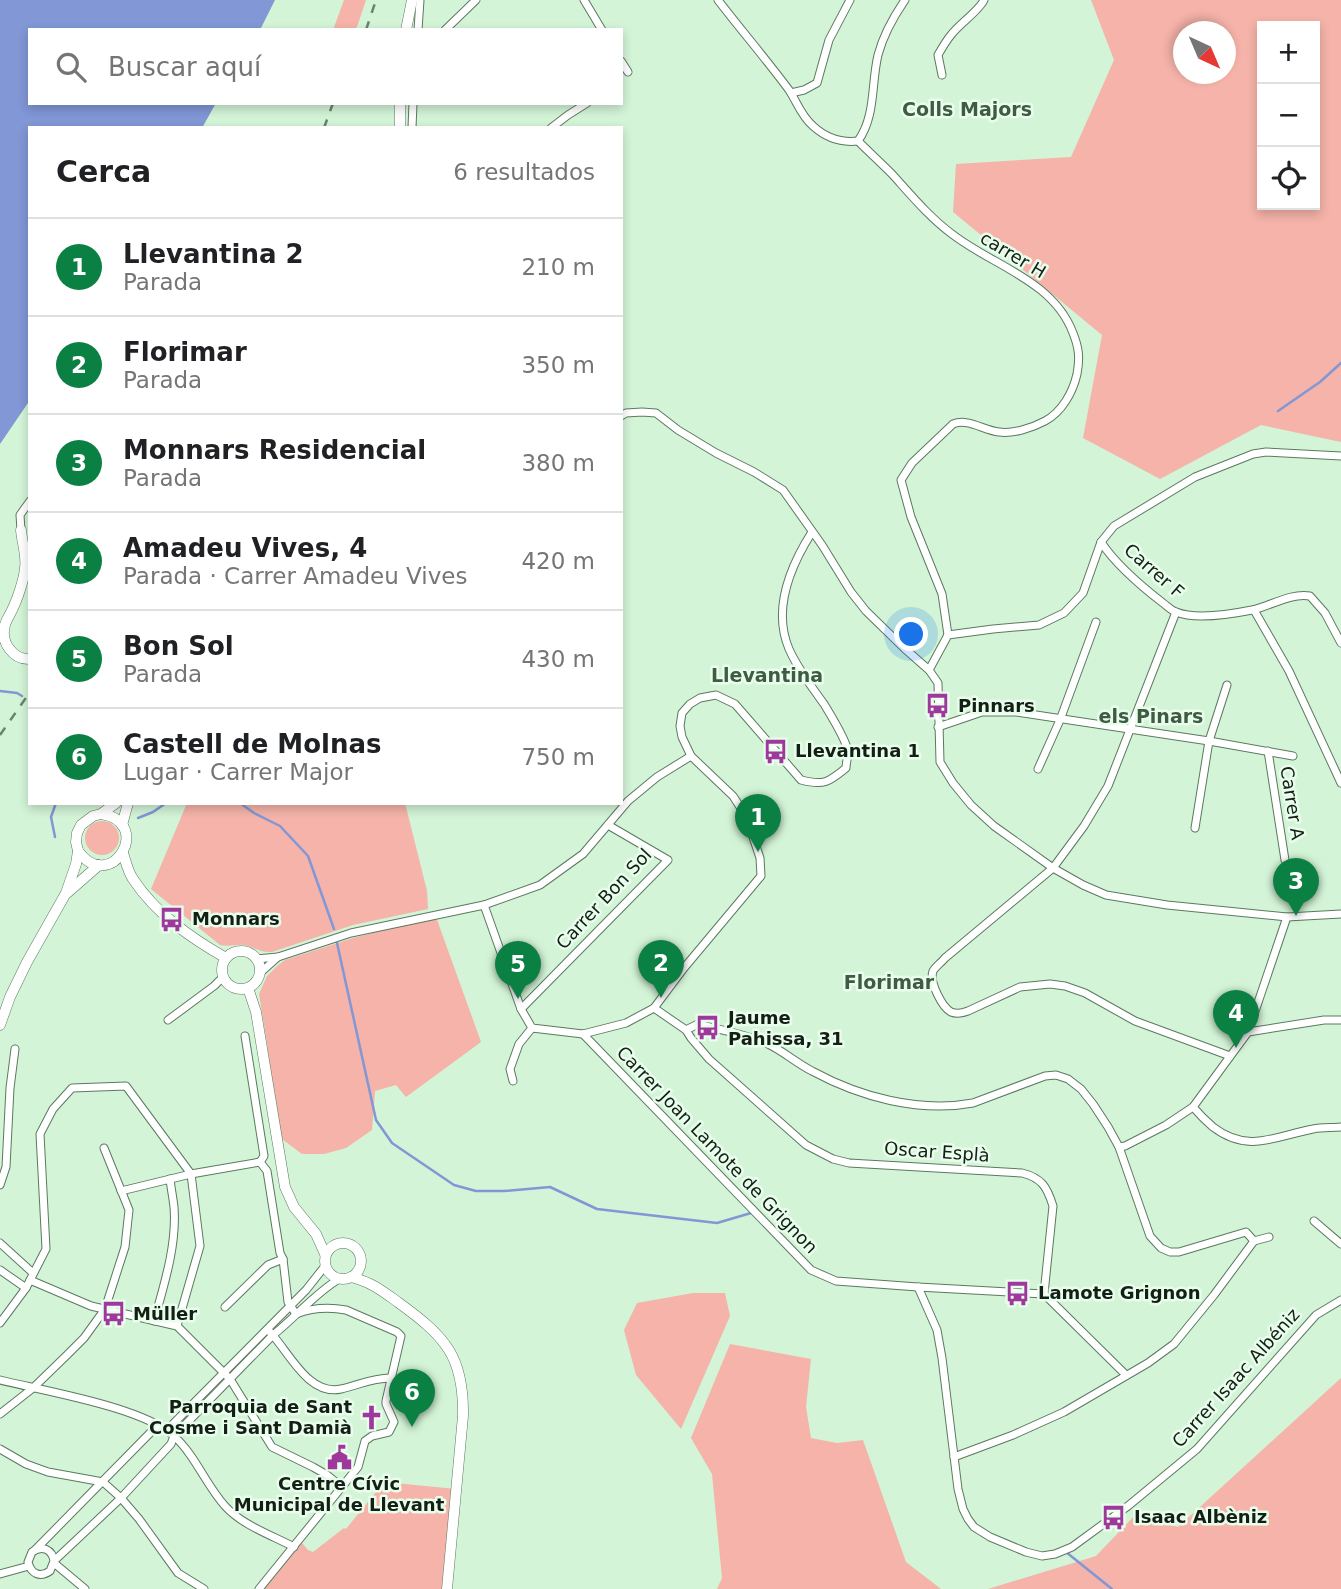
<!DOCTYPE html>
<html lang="es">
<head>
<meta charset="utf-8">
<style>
  body { margin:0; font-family:"DejaVu Sans",sans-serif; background:#f2f2f2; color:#202124 }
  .controls { position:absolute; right:21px; top:21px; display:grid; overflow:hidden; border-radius:0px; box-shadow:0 4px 10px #0003 }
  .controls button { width:63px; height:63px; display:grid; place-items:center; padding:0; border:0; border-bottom:2px solid #e0e0e0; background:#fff; color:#202124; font:35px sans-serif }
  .compass { position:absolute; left:1173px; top:21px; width:63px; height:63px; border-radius:50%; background:#fff; box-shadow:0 4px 10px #0003; rotate:136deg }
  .you { position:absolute; left:912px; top:635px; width:24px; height:24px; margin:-18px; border:5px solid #fff; border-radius:50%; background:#1a73e8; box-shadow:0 0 0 10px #1a73e833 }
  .badge { display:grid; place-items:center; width:46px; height:46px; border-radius:50%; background:#0b8043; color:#fff; font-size:23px; font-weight:700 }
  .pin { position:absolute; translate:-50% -58px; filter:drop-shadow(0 2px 4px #0008) }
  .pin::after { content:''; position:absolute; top:37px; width:24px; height:21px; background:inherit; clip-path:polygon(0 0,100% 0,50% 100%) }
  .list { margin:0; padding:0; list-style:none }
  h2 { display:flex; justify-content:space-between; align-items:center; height:91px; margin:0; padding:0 28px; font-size:30px }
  h2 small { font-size:23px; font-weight:400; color:#757577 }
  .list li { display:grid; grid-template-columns:46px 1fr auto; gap:21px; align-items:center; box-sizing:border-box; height:98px; padding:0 28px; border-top:2px solid #e0e0e0 }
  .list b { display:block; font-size:26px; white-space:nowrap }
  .list p { margin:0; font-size:23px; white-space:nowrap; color:#757577 }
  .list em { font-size:23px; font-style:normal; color:#757577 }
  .icon { flex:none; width:38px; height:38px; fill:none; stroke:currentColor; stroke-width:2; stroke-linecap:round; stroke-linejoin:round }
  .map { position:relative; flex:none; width:1341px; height:1589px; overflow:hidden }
  .search { position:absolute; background:#fff; box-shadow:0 4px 10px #0003; left:28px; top:28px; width:595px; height:77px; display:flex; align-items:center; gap:18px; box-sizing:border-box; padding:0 24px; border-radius:0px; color:#757577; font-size:26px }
  .panel { position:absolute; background:#fff; box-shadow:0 4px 10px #0003; left:28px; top:126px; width:595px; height:679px; border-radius:0px }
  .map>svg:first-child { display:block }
  .green { fill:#f5b3a9; fill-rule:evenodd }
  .water { fill:#8197d6 }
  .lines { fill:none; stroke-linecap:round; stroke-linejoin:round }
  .stream { stroke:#8197d6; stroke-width:2.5 }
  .street-casing { stroke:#5c7960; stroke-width:9 }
  .secondary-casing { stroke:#5c7960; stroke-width:11 }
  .street { stroke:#fff; stroke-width:7 }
  .secondary { stroke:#fff; stroke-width:10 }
  .rail { stroke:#6c826e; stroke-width:2.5; stroke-dasharray:9 9; stroke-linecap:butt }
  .labels { text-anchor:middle; stroke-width:5; stroke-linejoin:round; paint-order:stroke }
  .street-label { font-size:18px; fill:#131f14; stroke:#e9fdec }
  .poi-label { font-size:18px; font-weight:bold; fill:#131f14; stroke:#e9fdec; text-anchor:start }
  .neighbourhood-label { font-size:19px; font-weight:bold; fill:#3f5b43; stroke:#e9fdec }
</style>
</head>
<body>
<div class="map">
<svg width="1341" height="1589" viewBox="0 0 1341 1589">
  <rect width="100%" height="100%" fill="#d3f4d7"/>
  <!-- green -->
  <g class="green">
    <path d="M344,0H366L356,30H333Z"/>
    <path d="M1091,0H1341V442L1261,425L1160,479L1083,438L1102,335L953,212L956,164L1071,157L1114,60ZM1315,26V205H1262V26ZM1184,32H1226V74H1184Z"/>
    <path d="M187,803H405L427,891L428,909L353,925L272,952C261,953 254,947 244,945C236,944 229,947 220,945L151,889Z"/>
    <circle cx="102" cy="838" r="17"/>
    <path d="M436,917L481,1042L406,1097L396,1085L375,1091L372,1130L346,1148L324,1154H302L278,1136L267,1043L259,994L267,976L277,966L285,960L353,938Z"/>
    <path d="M693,1293H725L730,1316L681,1429L636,1375L624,1330L637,1303Z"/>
    <path d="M730,1344L811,1359L806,1407L811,1438L837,1443L863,1440L906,1562L941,1589H717L722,1578L712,1474L691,1438Z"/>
    <path d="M1341,1378V1589H988L1096,1556L1137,1513L1178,1527Z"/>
    <path d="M384,1482L456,1489L447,1589H264L302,1543L308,1550L313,1552L344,1528L346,1529Z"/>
  </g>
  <!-- water -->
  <path class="water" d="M0,0H275L260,30H30V103H216L202,128H30V400L0,444Z"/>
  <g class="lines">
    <!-- stream -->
    <g class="stream">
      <path d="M1278,411L1320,382L1341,363"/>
      <path d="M0,691L17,693L22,696"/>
      <path d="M240,803L254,813L280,826L308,856L334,929"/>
      <path d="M138,818L153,812L166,803"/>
      <path d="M55,837L51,817L56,803"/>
      <path d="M337,943L376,1120L392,1143L454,1185L476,1191H504L550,1187L597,1209L717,1223L751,1213"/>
      <path d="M1066,1552L1112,1589"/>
    </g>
    <defs>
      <g id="street">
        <path d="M584,0L602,30"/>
        <path d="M718,0C741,30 766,59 789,90C797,102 801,116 813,126C825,137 841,143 858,141C876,116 871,84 878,55C883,36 894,16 905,0"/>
        <path d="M418,30L420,0"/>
        <path d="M445,30L476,0"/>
        <path d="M621,61L628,72"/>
        <path d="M942,75L938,55C942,48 946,41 951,35C959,24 979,11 984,0"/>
        <path d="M791,93L804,90L817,83L829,40L850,0"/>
        <path d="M412,128L413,103"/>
        <path d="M551,128L568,115L587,103"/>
        <path d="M858,141C869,152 881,163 892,174C911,195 929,217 952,234C993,266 1053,280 1073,333C1079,348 1080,358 1077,374C1073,392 1062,412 1045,421C1032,428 1013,434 999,432C983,430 968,418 953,424L912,463L901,480L911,517L942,594L948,635"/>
        <path d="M621,416L626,413L642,412L656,413L678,430L716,453L754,472L783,490L822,545L851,592L866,611L904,648L929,670L938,683L940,762L953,783L971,805L994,826L1053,868L1083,885L1106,895L1167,905L1287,917L1341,914"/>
        <path d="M21,530L20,515L30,501"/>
        <path d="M1101,542C1116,565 1141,586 1163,603C1167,606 1172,611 1176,612C1196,620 1232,614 1252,610C1271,606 1289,593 1310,596L1325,613L1341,643"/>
        <path d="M1254,610L1289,671L1341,783"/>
        <path d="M1176,612L1108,786L1084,826L1053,868L945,958C942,962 935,967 933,971C929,982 942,1007 951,1012C956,1014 963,1013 968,1011L1020,987L1050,984L1065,986L1085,993L1135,1021L1230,1056"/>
        <path d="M929,670L948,635L993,629L1039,625L1064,613L1083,593L1101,542L1114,526L1195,477L1253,454L1266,452L1341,456"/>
        <path d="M938,727L982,712H1016L1209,741L1293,756"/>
        <path d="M1268,751L1285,860"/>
        <path d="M1038,769L1060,720L1096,622"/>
        <path d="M1195,828L1209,741L1227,685"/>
        <path d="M484,905L521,1009L532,1028L583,1034L626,1023L654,1008L684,968L761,876L760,858L746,816L733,796L691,756L682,737L680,726L682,713L690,704L700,698L716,695L735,704L801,780C824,786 829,782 846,768C846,763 848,757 848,752C847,741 830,714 824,704C811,686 798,669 789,649C772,609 791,565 812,532"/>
        <path d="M256,959L278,957L351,933L484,905L540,885L583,854L628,801L657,777L691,756"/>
        <path d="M260,973L278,957"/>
        <path d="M654,1008L686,1030L691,1038L709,1059L806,1145L833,1159L849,1163L1022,1173C1042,1178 1047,1187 1053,1206L1044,1294"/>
        <path d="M521,1009L668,860L608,825"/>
        <path d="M168,1020L214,986L223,977"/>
        <path d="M686,1030L698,1024C720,1030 745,1034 766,1043C782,1050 796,1063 812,1071C860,1097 919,1113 973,1103L1045,1076L1056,1075L1068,1079L1081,1089L1093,1104L1108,1127L1119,1147L1150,1236L1161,1248L1170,1252H1179L1246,1232L1254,1241L1269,1237"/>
        <path d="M1248,1032L1324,1020H1341"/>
        <path d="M583,1034L811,1270L836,1281L918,1287L1044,1294"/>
        <path d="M245,1036L264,1156L260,1162"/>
        <path d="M513,1081L510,1069L519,1044L532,1028"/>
        <path d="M1193,1107C1199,1114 1206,1121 1213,1127C1248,1154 1276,1136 1313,1129C1322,1127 1332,1128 1341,1127"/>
        <path d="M1119,1147L1125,1146L1166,1125L1193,1107L1248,1032L1287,917"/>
        <path d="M0,1185L6,1167L10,1088L15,1049"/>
        <path d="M121,1191L191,1174L260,1162"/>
        <path d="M1314,1221L1341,1244"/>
        <path d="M0,1243L33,1273"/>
        <path d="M0,1270L26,1288"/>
        <path d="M30,1280L91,1306L177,1326L230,1379L272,1447L313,1467L327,1475L342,1487"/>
        <path d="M918,1287L937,1330L942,1358L958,1489L963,1509L968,1519L974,1527L990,1537L1026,1552L1042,1556L1055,1554L1072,1547L1128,1506L1197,1449L1316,1315L1341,1300"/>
        <path d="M1044,1294L1126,1375"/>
        <path d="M225,1307L268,1265L283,1259"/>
        <path d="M154,1321C164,1285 177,1245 174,1207C173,1198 171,1188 170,1179"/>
        <path d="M0,1323L26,1288L46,1249L40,1134L53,1109L72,1088L126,1086L191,1174L200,1246L177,1326"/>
        <path d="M270,1332C289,1352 308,1396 341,1389C358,1385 373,1378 390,1378"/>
        <path d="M0,1380C44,1391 142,1407 174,1436C195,1455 206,1485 225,1506C242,1525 271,1535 294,1547"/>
        <path d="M0,1414L33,1388L67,1355L84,1338L105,1309L125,1247L129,1210L104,1148"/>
        <path d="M0,1449L26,1464L48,1472L103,1482L121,1498L139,1519L178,1573L204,1589"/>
        <path d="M954,1457L1013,1435L1064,1412L1148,1363L1174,1344L1214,1295L1254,1241"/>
        <path d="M35,1550L151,1432L171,1426L306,1290L325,1266"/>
        <path d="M54,1561C52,1549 42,1545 32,1552L28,1562C31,1574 40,1578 50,1571L54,1561L121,1498L171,1444L174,1436L273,1335C296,1317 314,1294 339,1279"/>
        <path d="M54,1563L85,1589"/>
        <path d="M0,1574L29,1566"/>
        <path d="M259,1589L358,1467L365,1441L372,1436L389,1432L394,1422L386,1404V1401L401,1336L397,1332L346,1310C329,1307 312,1308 296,1314L288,1302L283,1259L280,1253L267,1171L260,1162"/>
      </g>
      <g id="secondary">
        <path d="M406,30L412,0"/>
        <path d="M400,103V128"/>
        <path d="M21,530C22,542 27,557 25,568C24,580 17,600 12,610C10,615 6,620 5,625C0,642 13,660 30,659"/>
        <path d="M122,825L128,803"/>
        <path d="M78,851C111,896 155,822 101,814"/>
        <path d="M123,853C126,862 128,872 133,879C156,914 191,938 226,958"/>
        <path d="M67,893L99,865"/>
        <circle cx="241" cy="970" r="19"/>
        <path d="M248,988L256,1012L285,1187L294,1207L316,1234L325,1254"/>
        <path d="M0,1025L10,997L27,962L66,893L76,864L78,851L76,842L77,833L81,825L93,816L101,814L116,803"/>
        <circle cx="343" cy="1261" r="18"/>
        <path d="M351,1277C373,1283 381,1290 399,1303C446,1337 464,1357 463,1416L447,1589"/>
      </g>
    </defs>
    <!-- street casing -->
    <use href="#street" class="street-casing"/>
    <!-- secondary casing -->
    <use href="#secondary" class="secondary-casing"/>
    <!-- street -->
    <use href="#street" class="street"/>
    <!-- secondary -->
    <use href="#secondary" class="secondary"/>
    <!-- rail -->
    <g class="rail">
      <path d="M366,30L376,0"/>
      <path d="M324,128L333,103"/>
      <path d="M0,735L30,692"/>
    </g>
  </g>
  <!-- icons -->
  <defs>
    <symbol id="bus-bare" viewBox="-9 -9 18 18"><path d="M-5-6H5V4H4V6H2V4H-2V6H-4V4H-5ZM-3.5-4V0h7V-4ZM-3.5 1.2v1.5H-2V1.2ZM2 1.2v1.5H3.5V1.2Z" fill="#9e389c" stroke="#e9fdec" stroke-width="2.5" paint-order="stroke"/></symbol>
    <symbol id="church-bare" viewBox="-9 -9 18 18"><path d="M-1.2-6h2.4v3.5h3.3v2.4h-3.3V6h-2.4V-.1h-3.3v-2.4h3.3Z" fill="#9e389c" stroke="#e9fdec" stroke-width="2.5" paint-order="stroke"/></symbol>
    <symbol id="civic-bare" viewBox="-9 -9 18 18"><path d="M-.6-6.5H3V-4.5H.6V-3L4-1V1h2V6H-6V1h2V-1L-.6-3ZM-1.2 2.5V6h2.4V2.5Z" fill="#9e389c" stroke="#e9fdec" stroke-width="2.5" paint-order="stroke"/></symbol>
  </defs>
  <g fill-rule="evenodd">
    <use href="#bus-bare" x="920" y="688" width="35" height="35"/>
    <use href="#bus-bare" x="758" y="734" width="35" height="35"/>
    <use href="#bus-bare" x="154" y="902" width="35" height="35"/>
    <use href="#bus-bare" x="690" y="1010" width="35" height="35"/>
    <use href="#bus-bare" x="1000" y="1276" width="35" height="35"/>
    <use href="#bus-bare" x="96" y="1296" width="35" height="35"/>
    <use href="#church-bare" x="354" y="1400" width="35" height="35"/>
    <use href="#civic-bare" x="322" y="1440" width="35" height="35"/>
    <use href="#bus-bare" x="1096" y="1500" width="35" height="35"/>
  </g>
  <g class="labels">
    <!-- street labels -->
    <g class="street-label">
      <text transform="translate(1013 255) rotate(31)" y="6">carrer H</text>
      <text transform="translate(1154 571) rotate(41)" y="6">Carrer F</text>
      <text transform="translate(1292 803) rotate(81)" y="6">Carrer A</text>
      <text transform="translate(604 899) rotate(-47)" y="6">Carrer Bon Sol</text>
      <text transform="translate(717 1150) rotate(46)" y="6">Carrer Joan Lamote de Grignon</text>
      <text transform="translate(937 1152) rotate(4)" y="6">Oscar Esplà</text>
      <text transform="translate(1236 1378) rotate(-48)" y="6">Carrer Isaac Albéniz</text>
    </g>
    <!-- poi labels -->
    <g class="poi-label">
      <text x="958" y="712">Pinnars</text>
      <text x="795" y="757">Llevantina 1</text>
      <text x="192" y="925">Monnars</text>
      <text x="728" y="1024">Jaume<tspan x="728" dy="21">Pahissa, 31</tspan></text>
      <text x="1038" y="1299">Lamote Grignon</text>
      <text x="133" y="1320">Müller</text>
      <text x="352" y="1413" text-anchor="end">Parroquia de Sant<tspan x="352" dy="21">Cosme i Sant Damià</tspan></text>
      <text x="339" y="1490" text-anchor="middle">Centre Cívic<tspan x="339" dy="21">Municipal de Llevant</tspan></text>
      <text x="1134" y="1523">Isaac Albèniz</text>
    </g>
    <!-- neighbourhood labels -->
    <g class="neighbourhood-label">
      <text x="967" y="116">Colls Majors</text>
      <text x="767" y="682">Llevantina</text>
      <text x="1151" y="723">els Pinars</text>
      <text x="889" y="989">Florimar</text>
    </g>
  </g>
</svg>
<div class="controls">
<button>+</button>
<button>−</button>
<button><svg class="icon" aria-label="locate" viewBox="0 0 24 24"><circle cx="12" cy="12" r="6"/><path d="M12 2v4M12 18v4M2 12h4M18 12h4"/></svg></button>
</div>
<svg class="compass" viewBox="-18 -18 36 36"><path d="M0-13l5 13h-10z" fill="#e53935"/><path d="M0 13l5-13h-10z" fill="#757577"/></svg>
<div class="you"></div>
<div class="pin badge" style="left:758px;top:852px">1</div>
<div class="pin badge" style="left:661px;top:998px">2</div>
<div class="pin badge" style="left:1296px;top:916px">3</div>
<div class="pin badge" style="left:1236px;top:1048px">4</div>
<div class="pin badge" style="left:518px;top:999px">5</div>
<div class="pin badge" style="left:412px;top:1427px">6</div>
<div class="search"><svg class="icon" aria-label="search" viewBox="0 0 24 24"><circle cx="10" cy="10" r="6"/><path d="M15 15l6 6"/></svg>Buscar aquí</div>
<section class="panel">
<h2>Cerca<small>6 resultados</small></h2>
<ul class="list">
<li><span class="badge">1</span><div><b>Llevantina 2</b><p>Parada</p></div><em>210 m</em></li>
<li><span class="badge">2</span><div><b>Florimar</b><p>Parada</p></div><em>350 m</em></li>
<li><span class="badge">3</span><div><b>Monnars Residencial</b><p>Parada</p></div><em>380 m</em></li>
<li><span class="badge">4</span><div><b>Amadeu Vives, 4</b><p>Parada · Carrer Amadeu Vives</p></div><em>420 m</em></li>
<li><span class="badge">5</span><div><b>Bon Sol</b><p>Parada</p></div><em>430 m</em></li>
<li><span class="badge">6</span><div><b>Castell de Molnas</b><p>Lugar · Carrer Major</p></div><em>750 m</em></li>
</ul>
</section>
</div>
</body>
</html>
